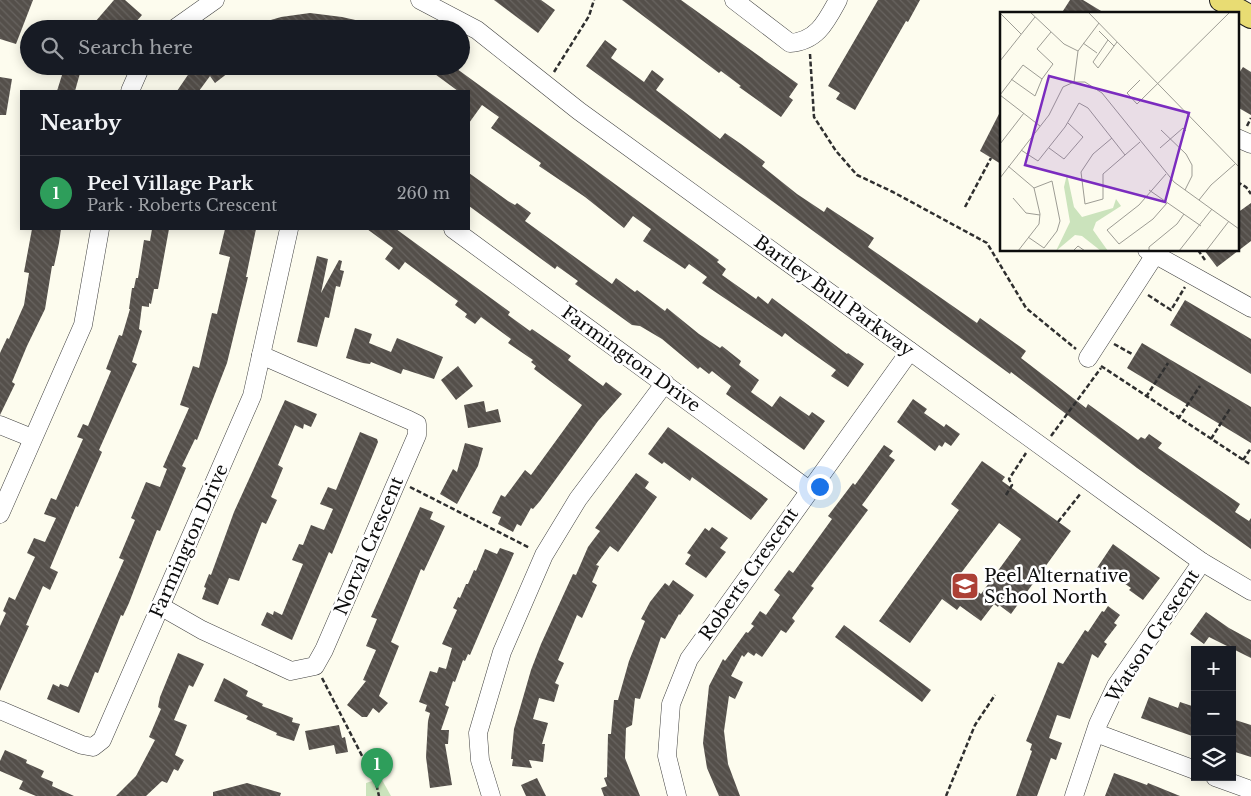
<!DOCTYPE html>
<html lang="en">
<head>
<meta charset="utf-8">
<style>
  body { margin:0; font-family:"Libre Baskerville",serif; background:#20242c; color:#f1f3f6 }
  .controls { position:absolute; right:15px; bottom:15px; display:grid; overflow:hidden; border-radius:0px; box-shadow:0 2px 12px #0003 }
  .controls button { width:45px; height:45px; display:grid; place-items:center; padding:0; border:0; border-bottom:1px solid #363941; background:#171b24; color:#f1f3f6; font:25px sans-serif }
  .you { position:absolute; left:819px; top:486px; width:18px; height:18px; margin:-12px; border:4px solid #fff; border-radius:50%; background:#1a73e8; box-shadow:0 0 0 8px #1a73e833 }
  .badge { display:grid; place-items:center; width:32px; height:32px; border-radius:50%; background:#d2a29f; color:#fff; font-size:16px; font-weight:700 }
  .pin { position:absolute; translate:-50% -41px; filter:drop-shadow(0 1px 2px #0008) }
  .pin::after { content:''; position:absolute; top:26px; width:18px; height:15px; background:inherit; clip-path:polygon(0 0,100% 0,50% 100%) }
  .list { margin:0; padding:0; list-style:none }
  h2 { display:flex; justify-content:space-between; align-items:center; height:65px; margin:0; padding:0 20px; font-size:21px }
  h2 small { font-size:16px; font-weight:400; color:#9ea1a6 }
  .list li { display:grid; grid-template-columns:32px 1fr auto; gap:15px; align-items:center; box-sizing:border-box; height:75px; padding:0 20px; border-top:1px solid #363941 }
  .list b { display:block; font-size:19px; white-space:nowrap }
  .list p { margin:0; font-size:16px; white-space:nowrap; color:#9ea1a6 }
  .list em { font-size:16px; font-style:normal; color:#9ea1a6 }
  .icon { flex:none; width:28px; height:28px; fill:none; stroke:currentColor; stroke-width:2; stroke-linecap:round; stroke-linejoin:round }
  .map { position:relative; flex:none; width:1251px; height:796px; overflow:hidden }
  .search { position:absolute; background:#171b24; box-shadow:0 2px 12px #0003; left:20px; top:20px; width:450px; height:55px; display:flex; align-items:center; gap:12px; box-sizing:border-box; padding:0 18px; border-radius:28px; color:#9ea1a6; font-size:19px }
  .panel { position:absolute; background:#171b24; box-shadow:0 2px 12px #0003; left:20px; top:90px; width:450px; height:140px; border-radius:0px }
  .map>svg:first-child { display:block }
  .park { fill:#cbe3bc }
  .building { fill:url(#building-back-hatch); fill-rule:evenodd }
  .lines { fill:none; stroke-linecap:round; stroke-linejoin:round }
  .minor-casing { stroke:#404040; stroke-width:19 }
  .major-casing { stroke:#1e1e1e; stroke-width:24 }
  .path { stroke:#2f2f2f; stroke-width:2.5; stroke-dasharray:5 2.5; stroke-linecap:butt }
  .minor { stroke:#fff; stroke-width:18 }
  .major { stroke:#e8dc73; stroke-width:22 }
  .labels { text-anchor:middle; stroke-width:5; stroke-linejoin:round; paint-order:stroke }
  .street-label { font-size:18px; fill:#0d0d0d; stroke:#fff }
  .poi-label { font-size:18px; fill:#0d0d0d; stroke:#fff; text-anchor:start }
  .inset-road { fill:none; stroke:#9d9c94; stroke-width:1 }
  .view { fill:#7b2cbf; fill-opacity:0.15; stroke:#7b2cbf; stroke-width:2.5 }
  .inset-edge { fill:none; stroke:#0d0d0d; stroke-width:2.5 }
</style>
</head>
<body>
<div class="map">
<svg width="1251" height="796" viewBox="0 0 1251 796">
  <defs>
    <pattern id="building-back-hatch" width="6" height="6" patternUnits="userSpaceOnUse" patternTransform="scale(1.25)"><rect width="6" height="6" fill="#544f4a"/><path d="M-1 5l2 2M0 0l6 6M5-1l2 2" fill="none" stroke="#686460"/></pattern>
  </defs>
  <rect width="100%" height="100%" fill="#fdfcee"/>
  <!-- park -->
  <path class="park" d="M381,778L391,796H366V783Z"/>
  <!-- building -->
  <g class="building">
    <path d="M0,0H33L16,44L0,39Z"/>
    <path d="M114,0H125L142,15L130,29H89Z"/>
    <path d="M494,0H541L555,10L538,33Z"/>
    <path d="M622,0H681L798,84L789,97L793,100L781,117L739,87L741,86L721,71L719,73Z"/>
    <path d="M878,0H920L908,22L906,21L855,110L836,99L840,93L828,86Z"/>
    <path d="M1070,0H1083L1106,14H1061Z"/>
    <path d="M310,13L342,17L373,24V29H255L254,25L281,17Z"/>
    <path d="M605,40L617,49L611,58L644,82L652,70L664,79L656,90L720,139L725,133L741,144L765,162L762,166L797,194L824,212L827,207L874,238L868,247L977,323L980,318L1026,351L1021,358L1086,408L1088,404L1138,440L1141,437L1145,439L1149,434L1162,443L1158,448L1240,504L1235,512L1249,521L1251,518V549L1137,468L1011,372L1010,374L586,66Z"/>
    <path d="M42,66H82L75,91H57L62,75Z"/>
    <path d="M194,66H237L215,83L210,76L199,91H177Z"/>
    <path d="M424,66H453L719,260L717,262L726,269L722,275L756,299L758,296L768,304L772,298L847,354L848,353L864,364L848,387L831,376L836,370L795,341L785,333L782,337L702,283L707,277L689,264L685,269L643,241L651,229L633,216L624,228L585,197L539,166L541,163L491,128L499,117L482,105L469,123V91H458Z"/>
    <path d="M1243,67L1251,72V115L1237,107V76Z"/>
    <path d="M0,77L12,79L6,115H0Z"/>
    <path d="M1001,110V164L980,151Z"/>
    <path d="M469,173L508,201L515,205L517,203L531,213L525,221L612,284L616,278L635,292L637,290L665,311L667,308L699,334L720,348L722,346L741,361L739,365L759,380L751,392L772,407L780,396L809,416L812,412L825,421L804,450L726,394L731,386L712,371L709,374L700,367L698,369L662,339L640,326L632,325L575,284L578,281L557,266L555,269L469,206Z"/>
    <path d="M1251,203V241L1217,267L1204,250H1237V213Z"/>
    <path d="M32,229H61L59,243L54,266H52L45,309L27,346L12,382L15,384L0,415V353L7,338L9,339L24,305L29,273L24,272Z"/>
    <path d="M152,229H169L158,289H154L151,304L149,303V307L142,306L139,329L142,331L132,362L137,364L99,450L102,452L78,507L76,506L50,568L58,572L50,590L43,586L26,625L29,626L0,691V626L6,613L3,611L9,597L15,600L35,557L27,553L34,538L45,542L56,518L44,514L51,498L56,500L83,439L77,437L83,424L88,426L111,371L106,369L119,335L122,336L130,309H129L132,288H134L136,278H138L144,240L150,241Z"/>
    <path d="M225,229H256L246,277H248L227,363L197,440L195,439L182,466L186,468L167,514L160,531L157,530L129,603L123,616L121,615L98,673L95,672L79,713L47,699L53,684L59,687L60,684L68,687L124,560L119,558L135,520L131,518L146,482L160,487L167,469L163,467L189,408L180,405L193,366L199,368L212,313L217,314L230,257L219,254Z"/>
    <path d="M367,229H396L510,312L508,315L530,331L532,329L571,356L568,360L603,386L606,382L622,394L598,421L540,501L533,509L531,508L521,526L517,524L513,532L498,524L501,517L492,513L501,495L505,497L525,470L531,475L582,405L534,369L536,366L531,362L533,360L508,343L511,339L481,317L475,324L465,317L467,314L455,305L458,301L405,262L399,270L385,259L393,248Z"/>
    <path d="M317,256L328,259L321,293L339,260L342,261L340,270L344,271L340,287L336,286L329,318L325,317L317,347L297,342Z"/>
    <path d="M1185,300L1251,339V374L1170,325Z"/>
    <path d="M355,328L372,334L369,343L391,352L397,338L443,357L434,379L403,369L401,374L371,362L370,364L363,363L346,358Z"/>
    <path d="M1142,343L1251,407V443L1127,368Z"/>
    <path d="M458,366L473,386L456,400L441,380Z"/>
    <path d="M913,399L927,409L924,413L944,427L946,424L960,434L951,446L945,442L942,447L939,445L935,451L897,422Z"/>
    <path d="M285,400L317,414L311,427L304,424L303,429L295,425L278,465L283,468L271,497L277,500L266,524L262,522L239,581L229,578L218,605L202,599L206,588L204,587L209,574L211,575L234,512Z"/>
    <path d="M484,401L486,412L498,409L501,422L468,428L464,405Z"/>
    <path d="M668,427L768,499L751,520L692,477L690,481L664,462L662,464L648,454Z"/>
    <path d="M360,432L377,439L378,442L332,554L329,552L292,640L261,625L267,612L273,615L274,611L282,615L303,564L292,560L299,544L303,545L311,525L324,530L333,509L320,504L328,487L336,490Z"/>
    <path d="M465,443L483,448L478,466L457,504L440,494L453,469L457,472Z"/>
    <path d="M884,445L893,451L889,456L895,460L862,505L868,510L811,586L814,588L792,618L795,621L786,633L781,630L762,657L756,653L754,656L748,652L744,657L742,655L731,676L743,682L735,699L729,696L724,731L728,764L740,796H719L707,768L703,743L709,686L723,659L725,661L746,632L748,633L754,626L751,624L760,611L766,615L780,595L774,590L789,570L793,573L832,519L828,516L853,483L855,485Z"/>
    <path d="M982,461L1005,477L1002,481L1071,531L1011,614L999,605L998,607L994,604L981,621L960,606L957,610L942,599L910,643L879,621L959,510L951,504ZM999,523L1021,539L981,594L958,577Z"/>
    <path d="M636,473L649,482L645,488L657,497L618,552L610,546L596,565L599,566L592,582L597,585L582,618L577,615L558,660L564,663L555,683L559,685L554,702L539,698L533,719L548,723L542,744H545L543,762L529,760L532,768L512,766L513,759H511L514,729L531,670L541,644L573,574L576,575L588,547L600,531L595,528Z"/>
    <path d="M420,507L433,512L430,519L445,526L424,571L421,569L391,642L399,646L379,696L388,703L379,713L373,708L367,717H362L347,705L366,681L363,680L376,650L366,646L377,619L371,617Z"/>
    <path d="M712,527L728,538L720,548L726,552L706,578L685,564L691,555L687,553L705,528L709,531Z"/>
    <path d="M1113,544L1160,578L1143,600L1129,590L1131,588L1108,572L1106,575L1097,568Z"/>
    <path d="M500,548L514,553L470,655L468,654L465,661L463,660L455,682L453,681L445,705L449,707L441,730H449L448,744H445L452,785L430,788L426,757L428,721L430,713L425,711L427,705L419,702L430,671L437,673L439,667L446,669L452,648L442,644L457,610L453,608L458,597L460,598L466,584H468L474,570L476,571L485,549L497,554Z"/>
    <path d="M673,580L694,595L680,615L679,614L665,639L661,637L640,699L635,698L632,725L626,728L625,758L640,796H604L601,788L607,786L604,778L607,777L608,734H611L614,700H618L629,661L645,621L641,619L650,602L665,583L669,586Z"/>
    <path d="M1108,606L1120,615L1114,623L1117,625L1104,642L1107,644L1098,658L1092,654L1070,719L1057,715L1049,738L1062,743L1056,760L1051,758L1037,796H1016L1032,751L1030,750L1032,744L1026,741L1058,662L1063,664L1085,630L1088,632L1102,611L1104,612Z"/>
    <path d="M1206,612L1229,628L1251,640V658L1209,637L1204,644L1190,634Z"/>
    <path d="M844,625L931,690L922,702L835,637Z"/>
    <path d="M178,653L204,664L193,687L189,685L174,720L187,725L175,755L184,760L178,771L174,769L167,783L162,781L146,796H116L136,776L155,740L149,737L161,709L158,707L160,697Z"/>
    <path d="M224,678L248,691L246,696L263,704L262,706L293,718L292,722L300,724L294,741L276,735L277,733L246,719L248,716L214,701Z"/>
    <path d="M1149,697L1178,708L1180,702L1195,707V737L1141,718Z"/>
    <path d="M1232,719L1251,725V757L1232,751Z"/>
    <path d="M339,725L342,738L345,737L348,752L336,754L334,745L309,750L305,731Z"/>
    <path d="M5,750L27,760L26,763L44,771L41,777L53,782L52,786L74,796H36L19,789L23,781L0,771V761Z"/>
    <path d="M1114,773L1147,785L1148,783L1180,796H1105Z"/>
    <path d="M537,778L546,796H526L521,785Z"/>
    <path d="M247,783L281,793L280,796H213V792Z"/>
  </g>
  <g class="lines">
    <defs>
      <g id="minor">
        <path d="M420,0L477,30L579,111L1121,504L1202,562L1251,591"/>
        <path d="M734,0L790,43C817,41 826,22 838,0"/>
        <path d="M174,29L215,0"/>
        <path d="M130,91L141,66"/>
        <path d="M1237,138L1251,144"/>
        <path d="M453,229L809,490"/>
        <path d="M1147,250L1251,308"/>
        <path d="M1088,358L1158,250"/>
        <path d="M0,425L32,438"/>
        <path d="M0,514L83,325L100,229"/>
        <path d="M160,606L202,630L291,671L315,666L324,650L417,435V424L409,420L261,355"/>
        <path d="M0,710L82,745L93,747L102,740L252,396L289,229"/>
        <path d="M1096,733L1195,770"/>
        <path d="M1215,777L1251,790"/>
        <path d="M491,796L480,760L478,733L502,652L544,555L578,499L665,383"/>
        <path d="M677,796L667,756L671,704L689,659L910,351"/>
        <path d="M1074,796L1098,724L1116,686L1202,562"/>
      </g>
      <path id="major" d="M1221,0L1251,17"/>
    </defs>
    <!-- minor casing -->
    <use href="#minor" class="minor-casing"/>
    <!-- major casing -->
    <use href="#major" class="major-casing"/>
    <!-- path -->
    <g class="path">
      <path d="M810,54L814,117L836,151L857,175L893,192L987,243L1026,308L1076,349"/>
      <path d="M554,72L589,16L594,0"/>
      <path d="M1247,126L1251,118"/>
      <path d="M1237,182L1246,187L1251,194"/>
      <path d="M965,207L991,158"/>
      <path d="M1198,250L1205,260"/>
      <path d="M1148,295L1171,310L1185,287"/>
      <path d="M1114,344L1132,354"/>
      <path d="M1101,366L1251,465"/>
      <path d="M1146,397L1168,363"/>
      <path d="M1178,419L1200,386"/>
      <path d="M1051,436L1101,368"/>
      <path d="M1211,439L1231,407"/>
      <path d="M1243,460L1251,448"/>
      <path d="M410,487L530,548"/>
      <path d="M1006,495L1012,485L1009,479L1026,453"/>
      <path d="M1058,522L1081,493"/>
      <path d="M322,678L376,783L379,796"/>
      <path d="M946,796L975,725L995,695"/>
    </g>
    <!-- minor -->
    <use href="#minor" class="minor"/>
    <!-- major -->
    <use href="#major" class="major"/>
  </g>
  <!-- icons -->
  <defs>
    <symbol id="school-square" viewBox="-11 -11 22 22"><rect x="-9" y="-9" width="18" height="18" rx="4" fill="#ac4035" stroke="#fff"/><path d="M0-5L7-2L0 1L-7-2ZM-4 1L0 2.5L4 1V4Q0 6-4 4Z" fill="#fff"/></symbol>
  </defs>
  <g fill-rule="evenodd">
    <use href="#school-square" x="949" y="570" width="32" height="32"/>
  </g>
  <g class="labels">
    <!-- street labels -->
    <g class="street-label">
      <text transform="translate(834 296) rotate(36)" y="6">Bartley Bull Parkway</text>
      <text transform="translate(631 359) rotate(36)" y="6">Farmington Drive</text>
      <text transform="translate(189 541) rotate(-66)" y="6">Farmington Drive</text>
      <text transform="translate(369 546) rotate(-67)" y="6">Norval Crescent</text>
      <text transform="translate(749 574) rotate(-55)" y="6">Roberts Crescent</text>
      <text transform="translate(1153 636) rotate(-57)" y="6">Watson Crescent</text>
    </g>
    <!-- poi labels -->
    <g class="poi-label">
      <text x="984" y="582">Peel Alternative<tspan x="984" dy="21">School North</tspan></text>
    </g>
  </g>
  <!-- overview -->
  <g transform="translate(1000 12)">
    <rect width="239" height="239" fill="#fdfcee"/>
    <path d="M67,162L74,195L82,205L113,196L116,187L121,194L96,210L93,218L108,239H101L82,224L75,223L56,239L70,210L64,175Z" fill="#cbe3bc"/>
    <path class="inset-road" d="M30,0L64,32L78,39M88,0L239,155M0,1L21,22M99,19L114,34M108,28L93,50L98,56L117,30M83,31L97,41M0,49L35,5M11,67L35,84L42,67L53,52L37,37L51,20M140,68L127,81L137,92L230,0M74,70L78,39L99,11M0,83L23,53L42,67M0,83L40,114M161,118L186,142L192,153V164L185,178M112,126L93,142L81,160L85,192L103,187V162L140,130M0,132L24,101M49,136L64,147L83,125L68,111M160,136L183,116L186,119M21,138L38,149L65,115L79,91L88,96L125,143M8,154L34,176L40,202L39,212L18,239M166,162L139,193L107,218L119,232L153,207L167,191M0,166L49,103L63,75L74,70H85L102,81L174,170L239,217M149,178L201,214M13,186L26,201L40,203M199,188L211,173L235,152M28,225L44,236L57,219L60,209L52,169L34,176M73,239L78,234L85,239M149,239V235L177,212L184,202M179,239L212,197M206,239L229,209"/>
    <path class="view" d="M49,64L189,101L165,190L25,153Z"/>
    <rect width="239" height="239" class="inset-edge"/>
  </g>
</svg>
<div class="controls">
<button>+</button>
<button>−</button>
<button><svg class="icon" aria-label="layers" viewBox="0 0 24 24"><path d="M12 4l9 5-9 5-9-5zM3 14l9 5 9-5"/></svg></button>
</div>
<div class="you"></div>
<div class="pin badge" style="left:377px;top:789px;background:#2e9e5b">1</div>
<div class="search"><svg class="icon" aria-label="search" viewBox="0 0 24 24"><circle cx="10" cy="10" r="6"/><path d="M15 15l6 6"/></svg>Search here</div>
<section class="panel">
<h2>Nearby<small></small></h2>
<ul class="list">
<li><span class="badge" style="background:#2e9e5b">1</span><div><b>Peel Village Park</b><p>Park · Roberts Crescent</p></div><em>260 m</em></li>
</ul>
</section>
</div>
</body>
</html>
